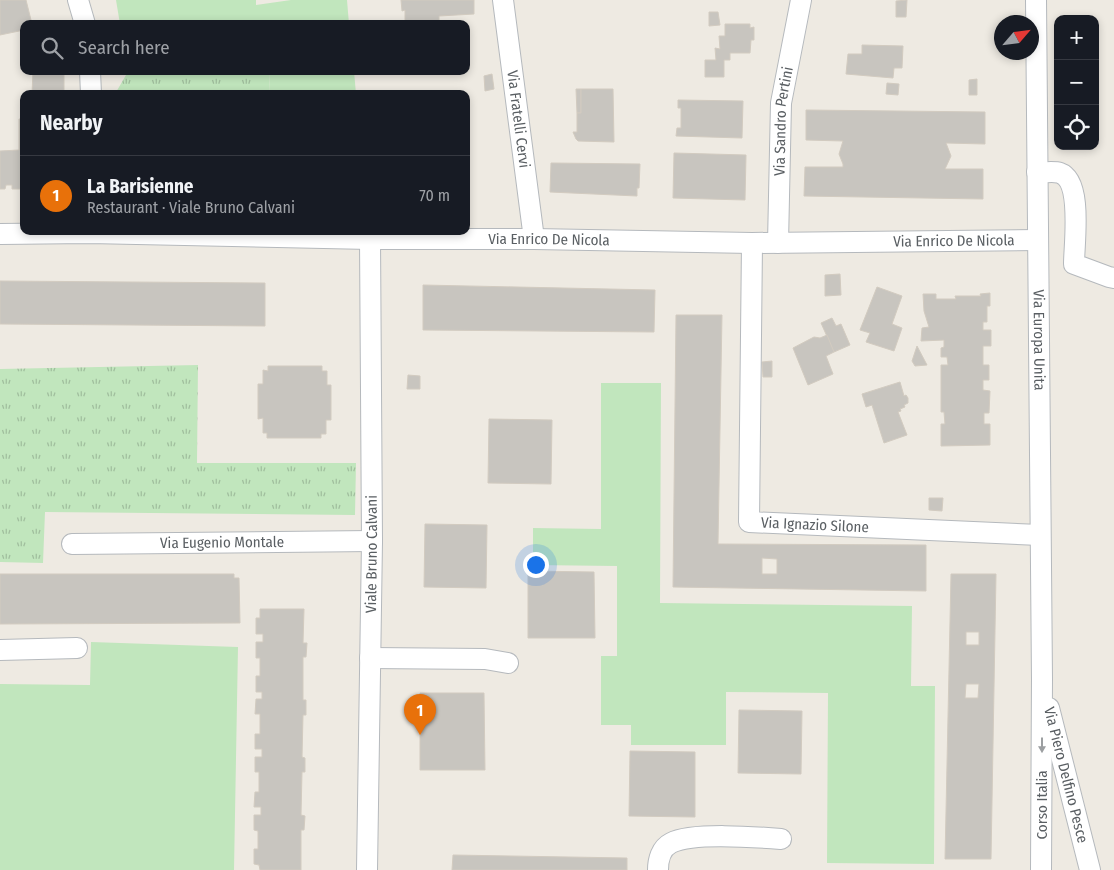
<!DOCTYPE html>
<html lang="en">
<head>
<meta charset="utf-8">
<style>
  body { margin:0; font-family:"Fira Sans Condensed",sans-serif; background:#242831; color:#f1f3f6 }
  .controls { position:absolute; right:15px; top:15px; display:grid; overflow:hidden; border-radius:10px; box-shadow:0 2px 8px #0003 }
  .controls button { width:45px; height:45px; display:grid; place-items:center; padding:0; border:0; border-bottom:1px solid #363941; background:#171b24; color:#f1f3f6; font:25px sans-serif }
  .compass { position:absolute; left:994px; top:15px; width:45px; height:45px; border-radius:50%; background:#171b24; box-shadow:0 2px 8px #0003; rotate:62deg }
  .you { position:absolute; left:535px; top:564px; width:18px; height:18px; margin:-12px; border:4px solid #fff; border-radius:50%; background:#1a73e8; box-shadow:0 0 0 8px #1a73e833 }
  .badge { display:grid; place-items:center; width:32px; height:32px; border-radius:50%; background:#ed282a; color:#fff; font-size:16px; font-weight:700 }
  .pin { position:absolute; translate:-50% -41px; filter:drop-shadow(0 1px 2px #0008) }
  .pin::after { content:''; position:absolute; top:26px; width:18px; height:15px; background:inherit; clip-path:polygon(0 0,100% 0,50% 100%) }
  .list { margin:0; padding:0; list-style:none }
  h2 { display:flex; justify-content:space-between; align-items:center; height:65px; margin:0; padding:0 20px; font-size:21px }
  h2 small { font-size:16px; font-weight:400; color:#9ea1a6 }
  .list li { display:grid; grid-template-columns:32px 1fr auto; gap:15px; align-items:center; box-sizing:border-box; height:80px; padding:0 20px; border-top:1px solid #363941 }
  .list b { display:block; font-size:19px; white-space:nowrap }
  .list p { margin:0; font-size:16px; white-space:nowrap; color:#9ea1a6 }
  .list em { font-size:16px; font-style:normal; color:#9ea1a6 }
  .icon { flex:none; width:28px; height:28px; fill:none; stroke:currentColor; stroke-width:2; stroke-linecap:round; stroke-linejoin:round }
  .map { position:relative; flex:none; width:1114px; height:870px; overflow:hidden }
  .search { position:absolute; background:#171b24; box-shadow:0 2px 8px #0003; left:20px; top:20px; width:450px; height:55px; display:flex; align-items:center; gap:12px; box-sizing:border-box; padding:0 18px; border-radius:10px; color:#9ea1a6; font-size:19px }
  .panel { position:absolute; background:#171b24; box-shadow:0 2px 8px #0003; left:20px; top:90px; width:450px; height:145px; border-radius:10px }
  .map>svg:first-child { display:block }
  .green { fill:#c1e6bd }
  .park { fill:url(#park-tufts) }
  .building { fill:#c8c5bf; stroke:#d2cbc0; fill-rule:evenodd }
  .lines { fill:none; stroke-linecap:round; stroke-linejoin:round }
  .minor-casing { stroke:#b5b9bd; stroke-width:22 }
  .minor { stroke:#fff; stroke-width:20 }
  .oneway { fill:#9c9fa1 }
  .labels { text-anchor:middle; stroke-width:4.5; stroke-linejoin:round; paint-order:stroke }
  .street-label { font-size:15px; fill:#5a5f63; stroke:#fff }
</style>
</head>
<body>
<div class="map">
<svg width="1114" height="870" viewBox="0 0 1114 870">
  <defs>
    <pattern id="park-tufts" width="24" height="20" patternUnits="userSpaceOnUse" patternTransform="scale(1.25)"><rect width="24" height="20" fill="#c1e6bd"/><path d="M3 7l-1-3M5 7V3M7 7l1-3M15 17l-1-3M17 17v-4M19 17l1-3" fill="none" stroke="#a0be9d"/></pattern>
  </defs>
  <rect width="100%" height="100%" fill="#eeeae2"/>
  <!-- green -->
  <g class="green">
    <path d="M116,0H256V5L291,0H347L349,24H120Z"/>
    <path d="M269,71H354L356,94H270Z"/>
    <path d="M601,383H661L660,603L912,606L911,686H935L934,864L827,863L828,693L726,692V745H631V725H601V656H617V566L533,565V528L601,529Z"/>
    <path d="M91,642L238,647L234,870H0V684L90,685Z"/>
  </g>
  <!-- park -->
  <g class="park">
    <path d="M125,71H269L270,94H115L126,75Z"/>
    <path d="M198,365L197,463H356L355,515L45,512L43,563L0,562V369Z"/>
  </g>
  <!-- building -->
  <g class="building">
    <path d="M0,0H26L32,24H24V30L0,35Z"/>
    <path d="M401,0H474V14L439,16V24H405V10L402,11Z"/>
    <path d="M907,0L906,17H896V1Z"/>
    <path d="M709,12H718L720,25L709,26Z"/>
    <path d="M725,24H750V28L754,27V40H751L750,53H730V60H724V77H705V60H716L715,48L720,49L719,36H725Z"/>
    <path d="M862,45L903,46L902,68H894L893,78L846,74L848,54H862Z"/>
    <path d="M33,71H64V94H32Z"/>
    <path d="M492,74L494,89L485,91L484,76Z"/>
    <path d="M977,79V95H969V80Z"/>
    <path d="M887,83L899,84L898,95L886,94Z"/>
    <path d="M576,89H581V113H577Z"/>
    <path d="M581,89H613L614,142L578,141L576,139L573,132H577V113H581Z"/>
    <path d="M678,100L743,101L742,138L676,136L677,128H681V108H678Z"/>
    <path d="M806,110L985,112V144L946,143L951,156L945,169H983V199L804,196L805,167H843V164L839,154L843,141L806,140Z"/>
    <path d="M19,119H24V189H12V185H6L5,189H0V151L19,150Z"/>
    <path d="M674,153L746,155L745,200L673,198Z"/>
    <path d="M551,163L640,164L639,188H637V196L550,192Z"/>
    <path d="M840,274L841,295L825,296V275Z"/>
    <path d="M0,281L265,283V326L0,324Z"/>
    <path d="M423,285L655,290L654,332L423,330Z"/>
    <path d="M877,287L902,296L892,324L902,328L894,351L866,342L870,333L860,330Z"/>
    <path d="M990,293V306H987V322H983V330H991V346H983V365H989V380H983V390L990,391L989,413H984V424H990V445L941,446V424H945L944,412H941V365H948L947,357H941V348L944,347V340L921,341L922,328L929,327L924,311L923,294H936V299H956L955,296H981L980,294Z"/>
    <path d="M676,315H722L718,544L926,545V591L673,587ZM762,558L777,559V574H762Z"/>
    <path d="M832,318L836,326L841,324L850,345L834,352L821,323Z"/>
    <path d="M827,335L834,352L826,356L833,374L808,385L793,348L814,337L820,338Z"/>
    <path d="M917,346L927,365L915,366L912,361Z"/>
    <path d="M772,361V377H763L762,362Z"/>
    <path d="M268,366H322V371H327V385H331V420H326V434H321V438H267V433H263V418L258,419V384H263V370L268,371Z"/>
    <path d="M408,375L420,376V389H407Z"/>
    <path d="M900,382L904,396L906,395L908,398V403L904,405L905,407L900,409L901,411L898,412L907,435L884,443L872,405L866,407L862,394Z"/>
    <path d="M489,419L552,420L551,484L488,483Z"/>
    <path d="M929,498H943L942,511L929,510Z"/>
    <path d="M425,524L487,525L486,588L424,587Z"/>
    <path d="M528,571L594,572L595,638H528Z"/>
    <path d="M0,574H234V578H239L240,623L0,624Z"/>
    <path d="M951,574H996L991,859H945ZM966,632H979V645H966ZM966,684H979L978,698H965Z"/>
    <path d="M260,609H304L303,643H307L306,657H303V700H306V715H303L302,757L305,758V772H302L301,815L305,816L304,830H301V870H260L259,865L254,864V849H258V831L254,830V815H261V807H254L255,792H259V772H255V757H262V749H255V734H260V714H255L256,699H262V692H256V676H260V658H256V642H263V634H256V618H260Z"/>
    <path d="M420,693H484L485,770H420Z"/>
    <path d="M739,710L802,711L801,774L738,773Z"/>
    <path d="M630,751L695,752V817L629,816Z"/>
    <path d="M453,855L627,858V870H452Z"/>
  </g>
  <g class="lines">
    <defs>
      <g id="minor">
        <path d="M78,0L85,24"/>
        <path id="s1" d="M503,0L534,239"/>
        <path id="s2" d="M1036,0L1042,679L1041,870"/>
        <path d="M90,71L91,94"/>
        <path d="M1037,172C1044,173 1054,171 1060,173C1083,181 1074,244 1074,264L1109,277L1114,278"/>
        <path id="s3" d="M0,234L89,233L370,239H534L752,243L1038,240"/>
        <path id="s4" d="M752,243L749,522L1040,535"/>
        <path id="s5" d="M778,243L781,103L801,0"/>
        <path id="s6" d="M72,544L372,541"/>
        <path d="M0,650L77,648"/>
        <path d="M370,658L485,659L508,663"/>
        <path id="s7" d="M1049,708L1090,870"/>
        <path id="s8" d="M367,870L372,541L370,239"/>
        <path d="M658,870C658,860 661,848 671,843C692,832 756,837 781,839"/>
      </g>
    </defs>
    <!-- minor casing -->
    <use href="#minor" class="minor-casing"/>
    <!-- minor -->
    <use href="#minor" class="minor"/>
  </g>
  <!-- one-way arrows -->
  <defs><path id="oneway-solid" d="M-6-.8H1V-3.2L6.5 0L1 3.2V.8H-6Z" transform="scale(1.25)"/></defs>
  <use class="oneway" href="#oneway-solid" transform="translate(1042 745) rotate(90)"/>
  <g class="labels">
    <!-- street labels -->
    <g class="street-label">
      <text dy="5" stroke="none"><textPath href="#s1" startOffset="120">Via Fratelli Cervi</textPath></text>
      <text dy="5" stroke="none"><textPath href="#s5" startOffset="122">Via Sandro Pertini</textPath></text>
      <text dy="5" stroke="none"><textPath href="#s3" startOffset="549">Via Enrico De Nicola</textPath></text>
      <text dy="5" stroke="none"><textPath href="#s3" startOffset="954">Via Enrico De Nicola</textPath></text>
      <text dy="5" stroke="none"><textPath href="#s2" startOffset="340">Via Europa Unita</textPath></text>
      <text dy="5" stroke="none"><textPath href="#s4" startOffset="345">Via Ignazio Silone</textPath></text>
      <text dy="5" stroke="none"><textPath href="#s6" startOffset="150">Via Eugenio Montale</textPath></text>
      <text dy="5" stroke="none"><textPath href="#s8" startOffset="316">Viale Bruno Calvani</textPath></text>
      <text dy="5" stroke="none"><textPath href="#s7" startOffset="69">Via Piero Delfino Pesce</textPath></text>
      <text transform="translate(1042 805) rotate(-90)" y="5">Corso Italia</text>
    </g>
  </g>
</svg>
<div class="controls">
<button>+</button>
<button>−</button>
<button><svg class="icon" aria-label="locate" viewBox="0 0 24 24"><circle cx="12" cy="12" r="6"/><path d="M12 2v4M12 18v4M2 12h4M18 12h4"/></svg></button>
</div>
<svg class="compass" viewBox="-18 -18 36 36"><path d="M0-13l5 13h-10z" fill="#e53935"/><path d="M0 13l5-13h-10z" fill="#9ea1a6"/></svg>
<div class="you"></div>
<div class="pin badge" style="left:420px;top:735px;background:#e8710a">1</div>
<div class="search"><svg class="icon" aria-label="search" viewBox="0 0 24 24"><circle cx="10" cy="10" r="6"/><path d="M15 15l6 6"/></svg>Search here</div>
<section class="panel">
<h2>Nearby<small></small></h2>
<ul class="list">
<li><span class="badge" style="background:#e8710a">1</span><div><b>La Barisienne</b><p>Restaurant · Viale Bruno Calvani</p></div><em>70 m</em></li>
</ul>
</section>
</div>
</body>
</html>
